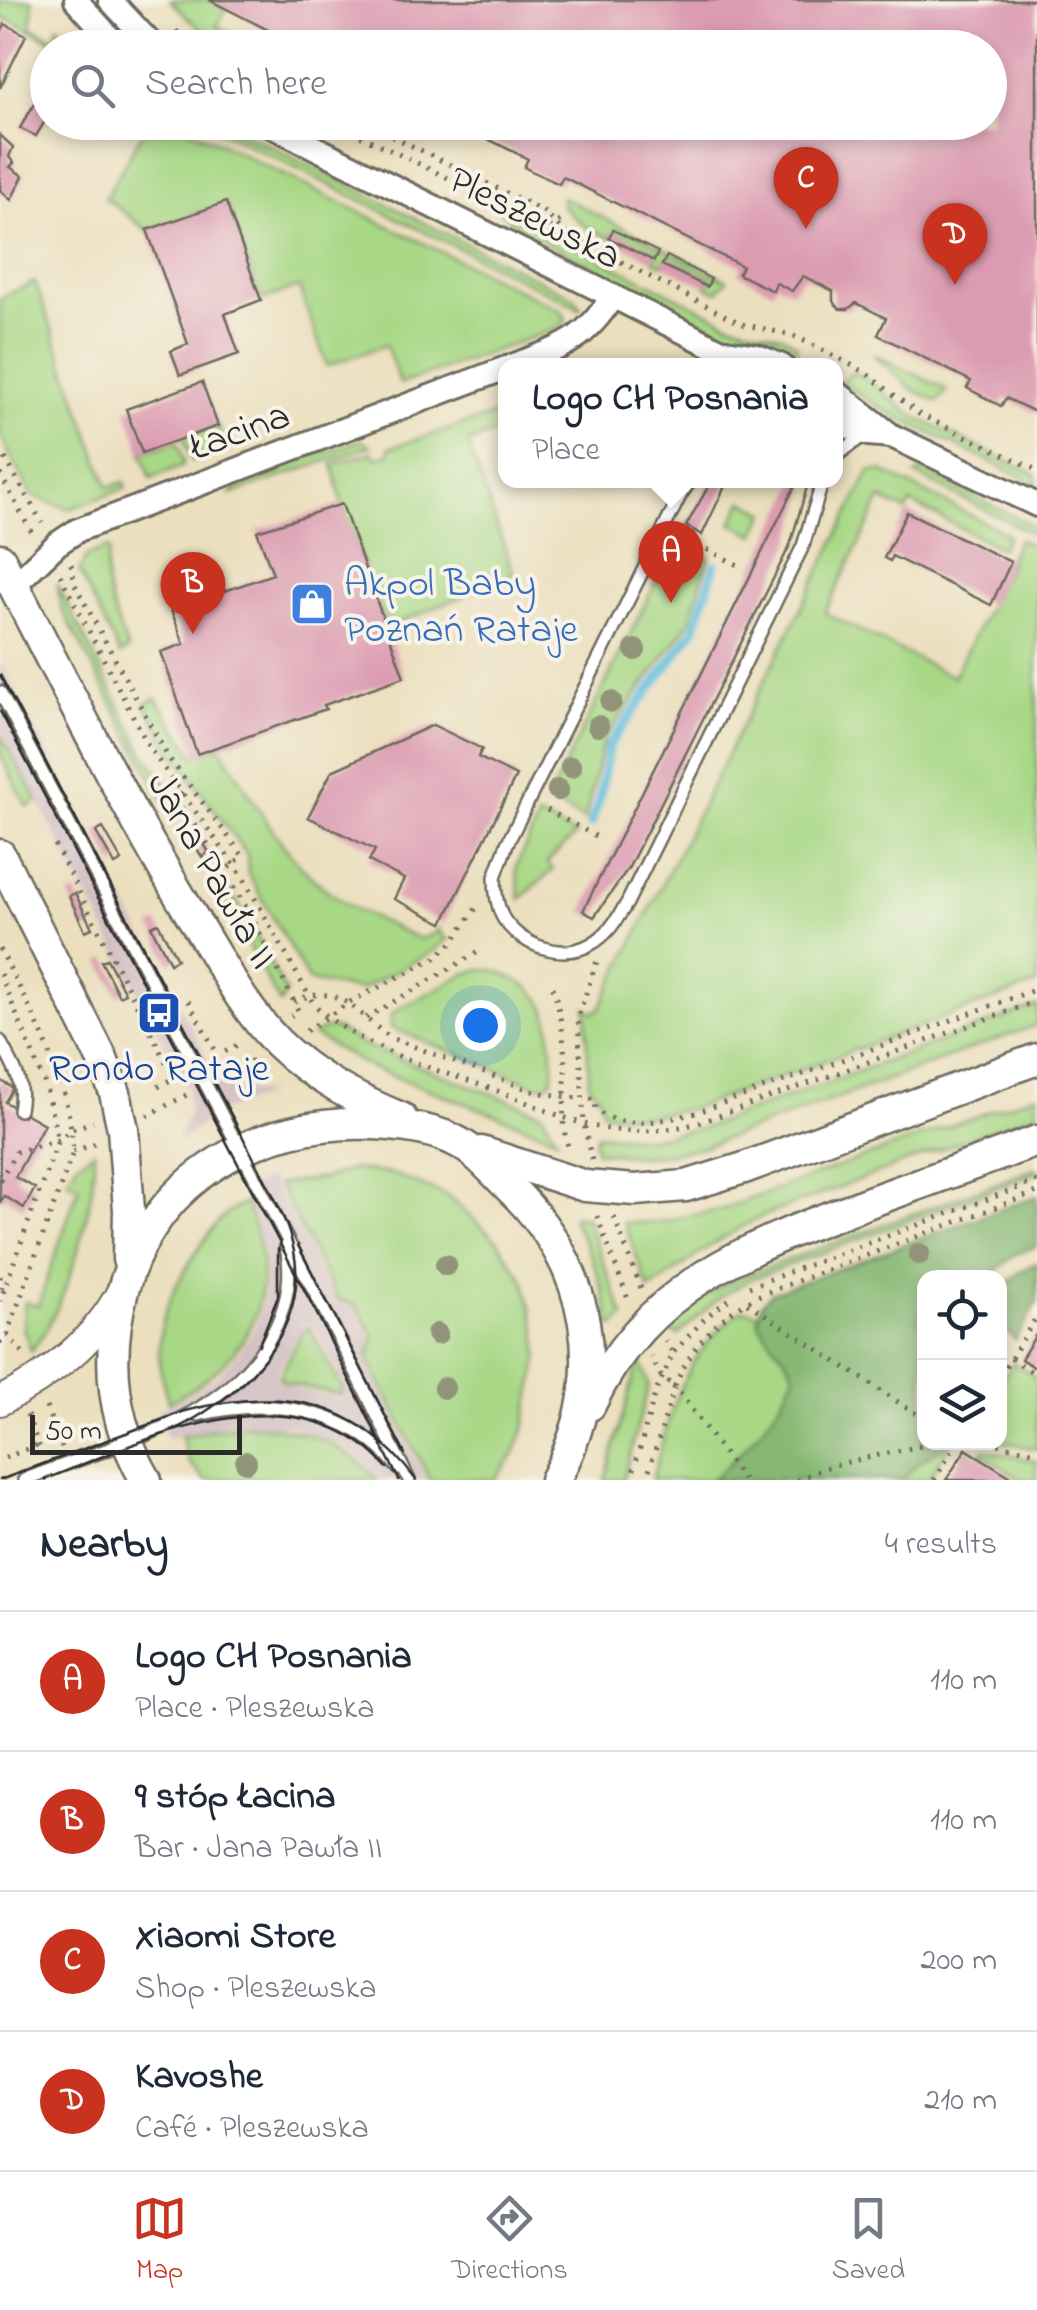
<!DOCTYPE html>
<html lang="en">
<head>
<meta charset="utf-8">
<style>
  body { margin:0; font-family:"Indie Flower",sans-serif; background:#f6f6f7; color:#1f2937 }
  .controls { position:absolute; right:30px; bottom:30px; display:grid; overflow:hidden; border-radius:20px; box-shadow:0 5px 15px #0003 }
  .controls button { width:90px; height:90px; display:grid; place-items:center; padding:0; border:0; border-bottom:2px solid #e0e1e3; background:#fff; color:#1f2937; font:50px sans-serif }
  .scale { position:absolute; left:30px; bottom:25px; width:212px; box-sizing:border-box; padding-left:10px; border:5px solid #2b2b2b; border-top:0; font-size:28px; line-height:35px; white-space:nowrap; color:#2b2b2b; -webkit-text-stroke:8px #f7f3e8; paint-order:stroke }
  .you { position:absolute; left:480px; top:1025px; width:35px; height:35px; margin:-25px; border:8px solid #fff; border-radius:50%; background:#1a73e8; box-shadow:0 0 0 15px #1a73e833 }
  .badge { display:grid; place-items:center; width:65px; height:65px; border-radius:50%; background:#c8321e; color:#fff; font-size:32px; font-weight:700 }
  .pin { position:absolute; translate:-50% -82px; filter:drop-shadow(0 2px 5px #0008) }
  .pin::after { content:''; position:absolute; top:52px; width:35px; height:30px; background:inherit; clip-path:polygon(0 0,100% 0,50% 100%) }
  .popup { position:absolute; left:498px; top:358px; width:345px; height:130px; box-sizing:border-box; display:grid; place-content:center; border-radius:20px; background:#fff; filter:drop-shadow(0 2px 8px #0005); font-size:32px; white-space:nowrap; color:#747a83 }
  .popup b { font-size:38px; color:#1f2937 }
  .popup::after { content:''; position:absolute; left:50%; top:100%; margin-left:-20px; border:20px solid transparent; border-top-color:#fff }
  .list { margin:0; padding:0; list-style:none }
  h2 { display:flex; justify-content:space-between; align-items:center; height:130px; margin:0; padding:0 40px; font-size:42px }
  h2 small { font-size:32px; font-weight:400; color:#747a83 }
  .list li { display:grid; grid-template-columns:65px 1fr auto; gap:30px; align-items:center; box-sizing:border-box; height:140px; padding:0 40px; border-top:2px solid #e0e1e3 }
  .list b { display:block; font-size:38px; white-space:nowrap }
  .list p { margin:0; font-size:32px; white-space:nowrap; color:#747a83 }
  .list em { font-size:32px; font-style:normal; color:#747a83 }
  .icon { flex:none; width:55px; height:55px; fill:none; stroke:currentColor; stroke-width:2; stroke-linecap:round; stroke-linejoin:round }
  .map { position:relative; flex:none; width:1037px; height:1480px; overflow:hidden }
  .search { position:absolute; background:#fff; box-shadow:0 5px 15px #0003; left:30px; right:30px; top:30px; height:110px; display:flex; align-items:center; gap:25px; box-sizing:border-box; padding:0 35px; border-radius:55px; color:#747a83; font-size:38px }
  .sheet { height:690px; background:#fff }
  nav { display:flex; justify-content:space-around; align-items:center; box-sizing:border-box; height:140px; border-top:2px solid #e0e1e3; background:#fff; font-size:28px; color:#747a83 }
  nav a { display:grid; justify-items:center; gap:5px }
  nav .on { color:#c8321e }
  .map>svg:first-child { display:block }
  .industrial { fill:#d2bec3; fill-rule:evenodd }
  .green { fill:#a8d886; stroke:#6a8258; stroke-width:2.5 }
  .forest { fill:#86b873; stroke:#58724f; stroke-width:2.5 }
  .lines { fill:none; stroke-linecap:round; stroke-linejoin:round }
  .stream { stroke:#5fbddd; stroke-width:9 }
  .building { fill:#db9bb1 }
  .service-casing { stroke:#6e6a5e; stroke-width:16 }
  .minor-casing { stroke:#6e6a5e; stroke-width:28 }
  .tertiary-casing { stroke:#6e6a5e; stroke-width:32 }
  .secondary-casing { stroke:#6e6a5e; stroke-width:35 }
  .path { stroke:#6e6a5e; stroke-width:5; stroke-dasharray:2.5 8; stroke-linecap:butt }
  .service { stroke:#fff; stroke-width:11 }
  .minor { stroke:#fff; stroke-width:22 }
  .tertiary { stroke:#fff; stroke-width:28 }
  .secondary { stroke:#fff; stroke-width:30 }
  .tram { stroke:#2b2b2b; stroke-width:2.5 }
  .tree { fill:#92947a }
  .labels { text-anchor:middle; stroke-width:8; stroke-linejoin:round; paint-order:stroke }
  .street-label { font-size:40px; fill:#2b2b2b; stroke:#f7f3e8 }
  .shop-label { font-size:40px; fill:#366cbe; stroke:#f7f3e8; text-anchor:start }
  .transit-label { font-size:40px; fill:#164399; stroke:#f7f3e8 }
</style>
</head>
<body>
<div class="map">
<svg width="1037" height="1480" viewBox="0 0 1037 1480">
  <rect width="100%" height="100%" fill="#f7f3e8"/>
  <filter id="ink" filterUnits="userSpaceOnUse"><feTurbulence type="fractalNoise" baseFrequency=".01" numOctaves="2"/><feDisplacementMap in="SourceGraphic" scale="20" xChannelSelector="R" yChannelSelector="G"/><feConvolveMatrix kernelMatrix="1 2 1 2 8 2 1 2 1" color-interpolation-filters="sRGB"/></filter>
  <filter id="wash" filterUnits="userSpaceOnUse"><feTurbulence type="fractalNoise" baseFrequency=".0048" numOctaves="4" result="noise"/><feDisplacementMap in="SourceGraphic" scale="40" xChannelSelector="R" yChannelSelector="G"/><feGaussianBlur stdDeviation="2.25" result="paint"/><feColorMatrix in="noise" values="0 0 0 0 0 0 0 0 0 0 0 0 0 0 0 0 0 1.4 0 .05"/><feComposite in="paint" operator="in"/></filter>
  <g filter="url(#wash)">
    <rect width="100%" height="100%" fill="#ebdfbe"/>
    <!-- industrial -->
    <g class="industrial">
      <path d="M0,663L208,1060L221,1076L239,1089L269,1094L216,1113L176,1143L189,1112L187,1087L0,727Z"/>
      <path d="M270,1177L335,1301L356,1308L371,1338L365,1359L426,1480H383L343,1446L289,1425L228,1424L167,1439L158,1410L187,1396L215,1378L238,1354L255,1327L265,1292L264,1257L256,1223L243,1192ZM305,1324L315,1328L346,1388L340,1399L283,1385L277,1381V1373Z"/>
    </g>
    <!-- green -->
    <g class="green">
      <path d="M0,0H33L31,27L54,38L58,26L76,47H64L8,19L0,18Z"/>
      <path d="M170,0H209L226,9L217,27L259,47H233L197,26Z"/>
      <path d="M148,123H178L562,311L566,320L559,328L400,384L386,345L327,366L299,287L261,300L226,203L147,230L105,198Z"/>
      <path d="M204,123H219L266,144L575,298L580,308Z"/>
      <path d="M562,197L727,280L717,292L707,287L711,278L667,257L662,265L654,261L658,252L613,231L609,238L583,225L562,206Z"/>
      <path d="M499,209L730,323L783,336L797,345L795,360L738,339L521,230Z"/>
      <path d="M35,282L108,487L124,482L126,488L70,509L32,496L0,436V298Z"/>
      <path d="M873,354L947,390L938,402L913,390Z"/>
      <path d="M852,372L865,378L915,417L1037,475V484L894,416L841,383Z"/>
      <path d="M506,411V429L468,443L514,575L386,628L342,504L333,464L373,452L375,458L389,454V448Z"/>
      <path d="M218,426L226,449L192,461L183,438Z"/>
      <path d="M361,440L371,446L231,494L240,482Z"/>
      <path d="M177,441L184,461L182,466L151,478L142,453Z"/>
      <path d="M870,471H882L1008,534L1001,548L911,503L906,511L881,499L825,613L953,677L1011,563L1008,561L1018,539L1037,548V984L694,1108L648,1116L606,1113L602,1110L600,1097L589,1085L586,1008L593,1012L599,1010Z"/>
      <path d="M923,471L1037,528V536L916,475Z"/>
      <path d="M743,501L766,512L755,535L732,524Z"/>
      <path d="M676,542L709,558L689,623L604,739L585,820L547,801Z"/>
      <path d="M107,548L109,551C99,586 116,617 128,650L120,655L79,572L87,556Z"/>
      <path d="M57,584L144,753L168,786L164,801L62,609Z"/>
      <path d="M156,698L194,755L220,746C252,797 284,861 335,896C361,914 391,926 420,939L436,933L439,927V932L447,939L432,952L360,990L309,981L248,874L247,855L173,753L145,704Z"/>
      <path d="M0,734L38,801L27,807L0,754Z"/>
      <path d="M539,817L576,835L547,862L553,870L520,899L516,867Z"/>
      <path d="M225,884L247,918L286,993L280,1004L216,885Z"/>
      <path d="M482,969C495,969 503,973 513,978C550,997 549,1015 552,1053C553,1065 556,1074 549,1084L538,1086L391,1028V1015L397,1010L465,974Z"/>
      <path d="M1037,1006V1025L703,1147L659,1155L635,1156L596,1151L594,1142L597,1134L650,1138L703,1128Z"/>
      <path d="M324,1029H336L364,1045L542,1113L557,1138L369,1067L313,1035Z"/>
      <path d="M1037,1094V1113L758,1218L713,1244L649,1290L624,1223L659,1222L720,1210Z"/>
      <path d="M94,1151C96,1206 66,1309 31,1351L23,1327L25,1302L38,1306L79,1186L67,1181L77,1163Z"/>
      <path d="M1037,1168V1173L749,1280L720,1297L678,1335L663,1327L700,1298L741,1277Z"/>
      <path d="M354,1169L392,1174L446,1195L497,1240L524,1281L536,1327L539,1357L524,1429L515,1454L494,1480H430L368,1359L374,1337L357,1306L337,1299L278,1184L325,1178Z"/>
      <path d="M245,1203C284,1292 254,1358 169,1402C148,1347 162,1306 192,1259C208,1235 218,1215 245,1203Z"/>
      <path d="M576,1215L586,1218L624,1316L615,1326L611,1325C604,1287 592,1252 572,1219Z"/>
      <path d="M742,1310C778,1309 891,1415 924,1442L951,1443L928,1480H652C671,1411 681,1355 742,1310Z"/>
      <path d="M309,1327L343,1389L340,1395L283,1382L279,1378L303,1331Z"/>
      <path d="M639,1358L649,1385L623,1480H605Z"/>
      <path d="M1013,1363L1031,1373L1037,1383V1449L1000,1441V1385Z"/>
      <path d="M247,1425C299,1426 342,1442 378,1480H205L189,1462L181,1437L209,1430Z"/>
      <path d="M984,1450L1037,1461V1480H1023L981,1454Z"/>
    </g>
    <!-- forest -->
    <g class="forest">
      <path d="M1037,1196V1246L1016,1254L989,1277L924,1278V1308L917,1320L924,1325V1442L949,1443L917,1463L902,1480H712C745,1449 777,1417 795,1374C785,1353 769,1342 758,1322L761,1304L772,1293Z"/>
      <path d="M1037,1263V1303L1015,1340L1000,1324C999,1295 1008,1274 1037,1263Z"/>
    </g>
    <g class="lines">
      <!-- stream -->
      <path class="stream" d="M591,824L599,801L609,745L694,630L715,565"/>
    </g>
    <g id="blocks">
      <!-- building -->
      <g class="building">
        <path d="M209,0H1037V413L1006,398L1001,406L967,388L971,381L878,335L886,318L856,303L848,309H840L833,301V291L803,276L792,291L776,283L773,291L738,274L742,266L563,177L559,184L533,172L524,167L528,159L454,122H990V48H284L280,45L284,38Z"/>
        <path d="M5,24L26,35L0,88V34Z"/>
        <path d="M42,91L48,94V116L36,136L20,128Z"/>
        <path d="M0,135L13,147L9,157L14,163L10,167L23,176L11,200L0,190Z"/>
        <path d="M226,202L261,300L225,314L239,354L180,375L171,351L188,344L147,230Z"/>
        <path d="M613,230L658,252L654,261L609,238Z"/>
        <path d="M667,256L711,279L707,287L662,265Z"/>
        <path d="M202,382L218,426L142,453L126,409Z"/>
        <path d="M712,480H728L702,535L686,526Z"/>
        <path d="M797,482L807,487L790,545L629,867L594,917L583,911Z"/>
        <path d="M342,504L404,677L324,705L326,709L197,754L161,652L184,644L171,610L273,574L257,531Z"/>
        <path d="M907,512L1011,562L991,605L892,556L890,561L884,558Z"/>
        <path d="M433,725L482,749L478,757L516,776L443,923L394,899L404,879L369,861L375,850L308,817L332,771Z"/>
        <path d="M103,828L122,861L115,865L96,832Z"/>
        <path d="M195,830L209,852L202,857L188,834Z"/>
        <path d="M75,893L92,928L85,931L69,896Z"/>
        <path d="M158,923L177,959L170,963L151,926Z"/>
        <path d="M107,959L125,993L119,996L101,961Z"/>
        <path d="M0,1080L13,1088L5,1102L44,1124L15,1177L35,1188L24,1208L4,1196L0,1203Z"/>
        <path d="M1037,1333V1369L1021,1359Z"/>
        <path d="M966,1449L1016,1480H946Z"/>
      </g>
    </g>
  </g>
  <g filter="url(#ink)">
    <use href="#blocks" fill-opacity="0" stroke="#6e6a5e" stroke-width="2.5"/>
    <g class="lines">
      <defs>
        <g id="service">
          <path d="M836,456L864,435"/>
          <path d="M691,480L681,494L507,844L495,877C495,891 496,903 502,916C518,945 562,961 591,944C608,935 617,919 627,903L803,546L823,480"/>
          <path d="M0,692L344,1348L409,1480"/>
          <path d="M0,1041C13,1067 25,1080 19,1110"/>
          <path d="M198,1415C270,1397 350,1407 399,1469"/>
          <path d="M24,1480C109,1445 216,1426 267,1343C285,1313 294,1282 286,1247"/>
        </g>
        <g id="minor">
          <path d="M76,0L119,48"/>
          <path d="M110,0L155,48"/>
          <path d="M264,122L720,350L757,356L782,366"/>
          <path d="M512,366C562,347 583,343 613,296"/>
          <path d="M836,392L892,436L1037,505"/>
          <path d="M836,422L868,434L892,436"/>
          <path d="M14,585L57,544L78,530L506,368"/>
        </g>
        <path id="tertiary" d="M0,1401C48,1377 97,1340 122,1290"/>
        <g id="secondary">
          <path d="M0,559C63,681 124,806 196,923C221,964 244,1009 278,1043C314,1078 355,1099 401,1118"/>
          <path d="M0,855L102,1059L115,1093L123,1129L129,1210L128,1259"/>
          <path d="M481,1152L585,1186L635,1190L686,1186L744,1168L1037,1059"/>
          <path d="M590,1405C645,1286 748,1247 864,1204C922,1183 979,1162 1037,1141"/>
          <path d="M146,1480C111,1420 105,1357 123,1290C154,1177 260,1119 373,1124C397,1125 425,1128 447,1137C471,1146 488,1166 506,1184C593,1266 611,1375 555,1480"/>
        </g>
      </defs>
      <!-- service casing -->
      <use href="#service" class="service-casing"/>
      <!-- minor casing -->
      <use href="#minor" class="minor-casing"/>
      <!-- tertiary casing -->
      <use href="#tertiary" class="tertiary-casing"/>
      <!-- secondary casing -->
      <use href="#secondary" class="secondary-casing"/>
      <!-- path -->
      <g class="path">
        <path d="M176,31L198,48"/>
        <path d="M332,122L552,228"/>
        <path d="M364,122L543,211L565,233L742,324L791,335L809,343L863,371L919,414L1037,470"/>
        <path d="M558,222L565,216"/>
        <path d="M0,449L42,523"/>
        <path d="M0,474L32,533"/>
        <path d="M679,535L740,566"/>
        <path d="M71,564L76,587L168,757L243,856L223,872"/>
        <path d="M60,575L150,749L243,877L313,1003C357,1050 446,1072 506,1094C539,1107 573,1124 608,1129C639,1134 668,1130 699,1123L1037,1001"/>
        <path d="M183,793L175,800L203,836L251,915L298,1010L291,1016"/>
        <path d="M547,810L601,839"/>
        <path d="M55,845L174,1078"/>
        <path d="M0,949C31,1011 71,1081 73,1152L7,1335L0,1343"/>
        <path d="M0,974L45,1084L58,1140L0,1301"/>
        <path d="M553,987C562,1018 566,1051 565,1083C565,1110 560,1119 568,1146"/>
        <path d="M188,1001L218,1055"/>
        <path d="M294,1002C343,978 356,1018 394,1039L535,1092L577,1098"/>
        <path d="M366,1018L483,949"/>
        <path d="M306,1031L350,1002L435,958L452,943L479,904"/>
        <path d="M216,1057L241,1043"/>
        <path d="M222,1076L257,1058"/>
        <path d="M158,1087L177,1076"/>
        <path d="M590,1099L595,1100L596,1110C622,1131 666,1120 696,1113L1037,989"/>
        <path d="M147,1116L190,1093"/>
        <path d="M73,1152L98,1142"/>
        <path d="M592,1160L584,1124L578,1017L597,961"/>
        <path d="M0,1180L16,1152L58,1140L72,1129L93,1122"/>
        <path d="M597,1216L629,1302"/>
        <path d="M614,1217L642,1291"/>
        <path d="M0,1276L2,1291"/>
        <path d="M749,1287L1037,1181"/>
        <path d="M747,1303L924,1419"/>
        <path d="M7,1335L25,1356"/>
        <path d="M674,1352L706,1317L735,1295"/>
        <path d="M1011,1358L1037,1375"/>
        <path d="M1000,1376L1037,1316"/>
        <path d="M46,1407L62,1448"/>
        <path d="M27,1415L41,1451"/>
        <path d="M988,1442L1037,1452"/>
        <path d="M5,1458L39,1444"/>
        <path d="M631,1480L655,1394L673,1353L665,1341"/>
        <path d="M646,1480L675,1386L662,1378L651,1357"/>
        <path d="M743,1480L675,1386C691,1346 720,1314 760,1295L1037,1192"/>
        <path d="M797,1480L830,1466L938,1442"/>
        <path d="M934,1480L958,1442"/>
      </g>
      <!-- service -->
      <use href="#service" class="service"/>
      <!-- minor -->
      <use href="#minor" class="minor"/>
      <!-- tertiary -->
      <use href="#tertiary" class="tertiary"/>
      <!-- secondary -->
      <use href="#secondary" class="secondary"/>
      <!-- tram -->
      <g class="tram">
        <path d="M0,675L247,1145C264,1179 286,1213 294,1251C310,1334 240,1395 175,1430"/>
        <path d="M0,711L319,1318L399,1480"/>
        <path d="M298,1245L405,1454"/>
        <path d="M259,1345L278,1296V1249"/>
        <path d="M0,1480L185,1411C281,1386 355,1398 416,1480"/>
        <path d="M44,1480C147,1439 297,1364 387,1468"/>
      </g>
    </g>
    <!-- trees -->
    <g class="tree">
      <circle cx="635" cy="650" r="11"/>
      <circle cx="611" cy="702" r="11"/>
      <circle cx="598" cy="726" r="11"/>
      <circle cx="571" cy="767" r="11"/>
      <circle cx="558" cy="790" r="11"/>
      <circle cx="919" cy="1254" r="11"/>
      <circle cx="446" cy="1265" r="11"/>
      <circle cx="437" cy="1334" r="11"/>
      <circle cx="444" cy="1388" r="11"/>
      <circle cx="246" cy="1462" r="11"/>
    </g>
  </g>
  <!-- icons -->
  <defs>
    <symbol id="shop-square" viewBox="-11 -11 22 22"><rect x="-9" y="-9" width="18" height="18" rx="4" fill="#3f7fe0" stroke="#f7f3e8"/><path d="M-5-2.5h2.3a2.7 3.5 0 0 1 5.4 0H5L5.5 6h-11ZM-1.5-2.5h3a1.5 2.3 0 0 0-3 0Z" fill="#fff"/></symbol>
    <symbol id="bus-square" viewBox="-11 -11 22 22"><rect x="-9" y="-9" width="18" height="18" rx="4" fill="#1a4fb4" stroke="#f7f3e8"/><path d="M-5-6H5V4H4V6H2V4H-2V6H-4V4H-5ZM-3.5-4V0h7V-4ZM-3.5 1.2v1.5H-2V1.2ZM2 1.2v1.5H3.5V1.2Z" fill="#fff"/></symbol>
  </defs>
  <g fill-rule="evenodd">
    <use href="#shop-square" x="287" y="579" width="50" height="50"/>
    <use href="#bus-square" x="134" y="988" width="50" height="50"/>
  </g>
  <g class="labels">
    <!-- street labels -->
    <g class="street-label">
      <text transform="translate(536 216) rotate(26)" y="14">Pleszewska</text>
      <text transform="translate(239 429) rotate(-20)" y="14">Łacina</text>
      <text transform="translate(214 869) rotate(60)" y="14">Jana Pawła II</text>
    </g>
    <!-- shop labels -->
    <g class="shop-label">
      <text x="344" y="595">Akpol Baby<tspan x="344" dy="46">Poznań Rataje</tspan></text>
    </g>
    <!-- transit labels -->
    <g class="transit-label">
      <text x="159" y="1080">Rondo Rataje</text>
    </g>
  </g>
</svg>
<div class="controls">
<button><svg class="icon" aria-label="locate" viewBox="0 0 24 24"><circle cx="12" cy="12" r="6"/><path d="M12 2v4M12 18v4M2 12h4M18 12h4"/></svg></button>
<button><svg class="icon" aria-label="layers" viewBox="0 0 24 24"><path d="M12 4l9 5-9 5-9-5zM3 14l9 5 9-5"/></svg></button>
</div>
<div class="scale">50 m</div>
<div class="you"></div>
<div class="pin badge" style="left:671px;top:603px">A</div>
<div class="popup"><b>Logo CH Posnania</b>Place</div>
<div class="pin badge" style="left:193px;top:634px">B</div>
<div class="pin badge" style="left:806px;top:229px">C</div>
<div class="pin badge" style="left:955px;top:285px">D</div>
<div class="search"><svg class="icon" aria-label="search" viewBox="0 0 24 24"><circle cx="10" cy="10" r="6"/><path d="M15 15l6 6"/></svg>Search here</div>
</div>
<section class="sheet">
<h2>Nearby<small>4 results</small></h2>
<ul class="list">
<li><span class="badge">A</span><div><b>Logo CH Posnania</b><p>Place · Pleszewska</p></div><em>110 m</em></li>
<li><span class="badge">B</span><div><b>9 stóp Łacina</b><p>Bar · Jana Pawła II</p></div><em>110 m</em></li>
<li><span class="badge">C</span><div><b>Xiaomi Store</b><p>Shop · Pleszewska</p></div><em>200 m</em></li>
<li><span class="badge">D</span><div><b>Kavoshe</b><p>Café · Pleszewska</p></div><em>210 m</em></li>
</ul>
</section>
<nav>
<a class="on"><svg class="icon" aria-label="map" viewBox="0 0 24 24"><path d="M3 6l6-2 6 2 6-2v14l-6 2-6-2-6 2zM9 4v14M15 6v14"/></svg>Map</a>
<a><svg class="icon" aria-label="directions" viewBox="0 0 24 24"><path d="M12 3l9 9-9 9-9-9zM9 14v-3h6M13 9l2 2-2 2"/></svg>Directions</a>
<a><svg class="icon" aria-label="saved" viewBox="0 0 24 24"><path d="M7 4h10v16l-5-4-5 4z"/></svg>Saved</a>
</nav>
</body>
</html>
